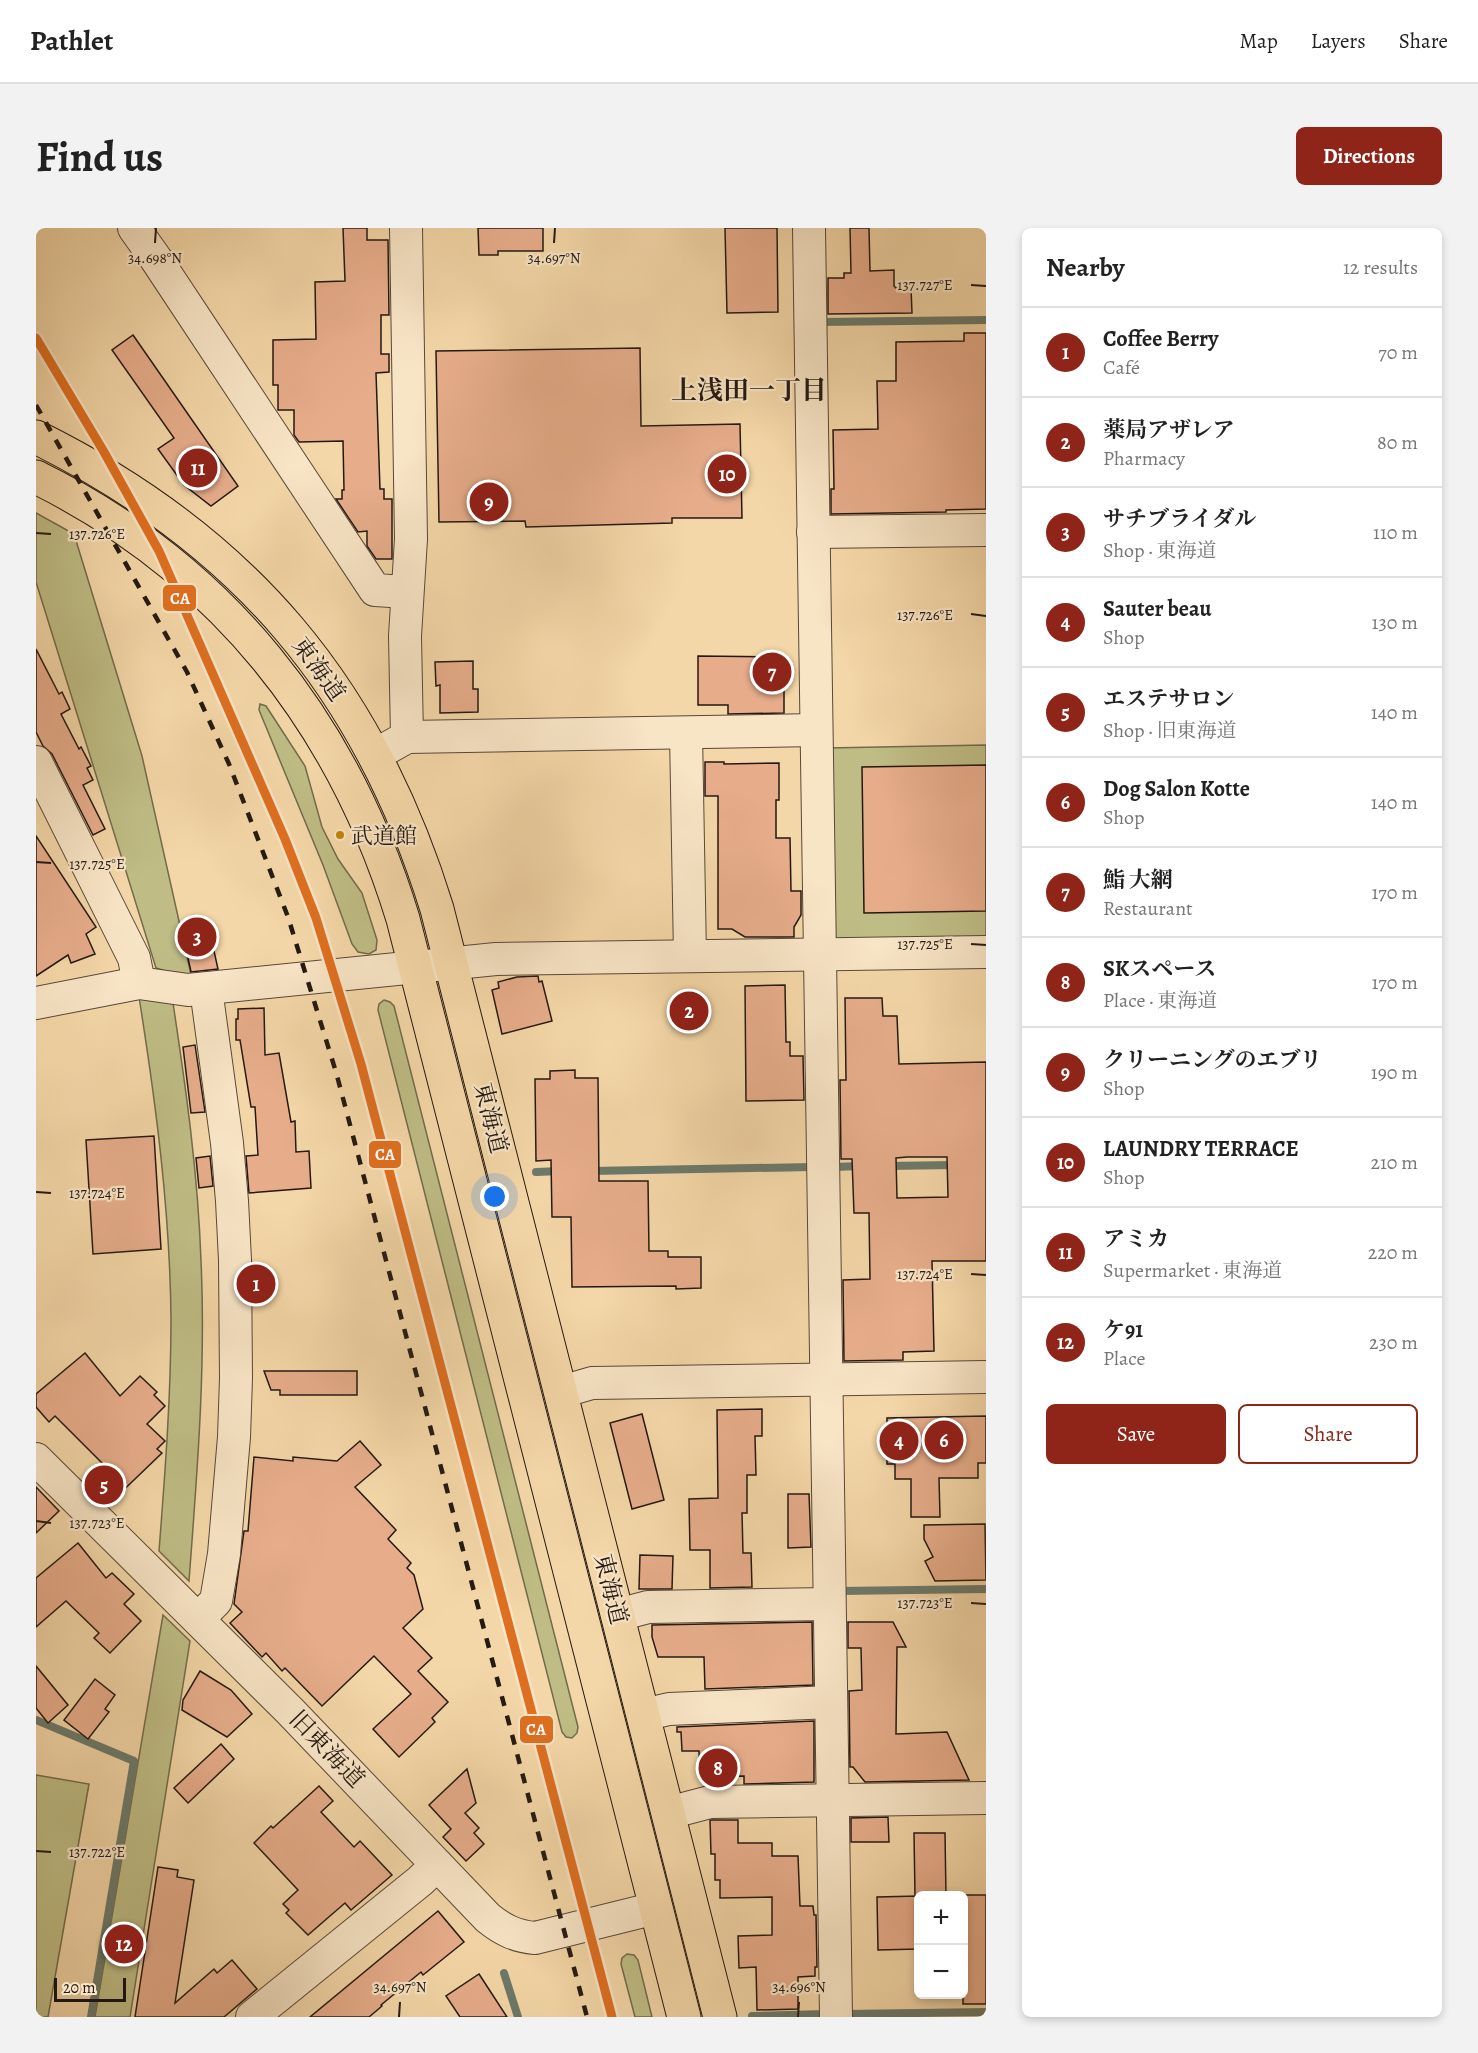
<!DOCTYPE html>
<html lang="en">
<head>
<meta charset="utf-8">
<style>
  body { margin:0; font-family:Alegreya,"Noto Serif JP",serif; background:#f2f2f2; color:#222 }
  .controls { position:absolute; right:18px; bottom:18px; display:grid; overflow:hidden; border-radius:9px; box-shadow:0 3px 9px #0003 }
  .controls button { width:54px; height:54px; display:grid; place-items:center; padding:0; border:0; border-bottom:2px solid #e0e0e0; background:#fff; color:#222; font:30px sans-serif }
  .scale { position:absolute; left:18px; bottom:15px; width:72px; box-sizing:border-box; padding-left:6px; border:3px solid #241912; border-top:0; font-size:16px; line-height:21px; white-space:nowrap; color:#241912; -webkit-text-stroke:4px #f8e5c6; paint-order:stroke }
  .you { position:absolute; left:459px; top:969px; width:21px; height:21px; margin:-15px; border:4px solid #fff; border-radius:50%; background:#1a73e8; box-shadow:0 0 0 9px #1a73e833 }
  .badge { display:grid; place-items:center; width:39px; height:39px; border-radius:50%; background:#8f2418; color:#fff; font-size:20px; font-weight:700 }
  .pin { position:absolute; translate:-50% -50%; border:3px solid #fff; box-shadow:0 2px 6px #0006 }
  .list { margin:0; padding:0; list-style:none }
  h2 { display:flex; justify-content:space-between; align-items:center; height:78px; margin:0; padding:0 24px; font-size:26px }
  h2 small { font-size:20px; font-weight:400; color:#767676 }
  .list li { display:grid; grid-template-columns:39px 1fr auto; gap:18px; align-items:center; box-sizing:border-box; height:90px; padding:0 24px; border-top:2px solid #e0e0e0 }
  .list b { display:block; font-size:22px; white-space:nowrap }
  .list p { margin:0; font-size:20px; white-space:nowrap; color:#767676 }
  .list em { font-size:20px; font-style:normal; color:#767676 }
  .actions { display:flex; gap:12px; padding:18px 24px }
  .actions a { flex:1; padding:14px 0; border:2px solid #8f2418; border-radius:9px; text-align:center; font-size:21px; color:#8f2418 }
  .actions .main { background:#8f2418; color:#fff }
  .map { position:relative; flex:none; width:950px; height:1789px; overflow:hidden; border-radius:9px }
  header { display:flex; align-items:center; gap:36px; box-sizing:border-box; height:84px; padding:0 30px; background:#fff; border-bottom:2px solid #e0e0e0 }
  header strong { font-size:28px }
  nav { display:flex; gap:33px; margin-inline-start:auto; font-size:21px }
  .intro { display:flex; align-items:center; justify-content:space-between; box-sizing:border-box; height:144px; padding:0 36px }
  h1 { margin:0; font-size:42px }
  .button { padding:15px 27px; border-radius:9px; background:#8f2418; color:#fff; font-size:21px; font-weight:700 }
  main { display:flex; gap:36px; padding:0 36px }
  aside { flex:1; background:#fff; border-radius:9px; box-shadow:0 3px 9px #0003 }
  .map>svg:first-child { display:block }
  .green { fill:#bfbd85; stroke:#726b4c; stroke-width:1.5 }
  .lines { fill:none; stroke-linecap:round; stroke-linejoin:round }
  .stream { stroke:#6c7a6b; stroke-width:8 }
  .building { fill:#e7ad8b; stroke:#241912; stroke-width:1.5; fill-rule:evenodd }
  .minor-casing { stroke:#584838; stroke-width:34 }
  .highway-casing { stroke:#241912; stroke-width:35 }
  .minor { stroke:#f8e5c6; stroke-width:32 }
  .highway { stroke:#f4d7a8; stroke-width:33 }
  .rail { stroke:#241912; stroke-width:4.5; stroke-dasharray:10 10; stroke-linecap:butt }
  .rail-1-casing { stroke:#f8e5c6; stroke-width:14 }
  .rail-1 { stroke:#df6f20; stroke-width:9 }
  .ticks { fill:none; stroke:#241912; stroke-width:2 }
  .bus-dot { fill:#c28304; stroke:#f8e5c6; stroke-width:2 }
  .labels { text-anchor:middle; stroke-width:4.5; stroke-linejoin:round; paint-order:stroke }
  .bus-label { font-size:22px; fill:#241912; stroke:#f8e5c6; text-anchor:start }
  .street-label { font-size:24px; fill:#241912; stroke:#f8e5c6 }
  .neighbourhood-label { font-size:26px; font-weight:bold; fill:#241912; stroke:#f8e5c6 }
  .ticks-label { font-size:15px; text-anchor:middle; fill:#241912; stroke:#f8e5c6; stroke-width:4.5; stroke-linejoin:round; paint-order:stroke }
  .line-badge { stroke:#f8e5c6; stroke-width:2 }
  .badge-label { font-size:16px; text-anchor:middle; font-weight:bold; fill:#fff }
</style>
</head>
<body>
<header>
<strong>Pathlet</strong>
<nav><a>Map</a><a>Layers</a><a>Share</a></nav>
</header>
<div class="intro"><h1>Find us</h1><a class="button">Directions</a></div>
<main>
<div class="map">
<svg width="950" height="1789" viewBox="0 0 950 1789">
  <rect width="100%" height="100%" fill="#f4d7a8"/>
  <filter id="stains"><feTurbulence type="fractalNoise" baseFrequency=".00333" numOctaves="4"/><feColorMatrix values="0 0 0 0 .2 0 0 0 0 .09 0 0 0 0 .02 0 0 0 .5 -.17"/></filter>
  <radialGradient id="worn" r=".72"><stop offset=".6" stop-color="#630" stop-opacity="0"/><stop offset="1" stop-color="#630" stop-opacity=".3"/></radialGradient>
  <!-- green -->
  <g class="green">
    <path d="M0,285L38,306L106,528L156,751L120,740L0,354Z"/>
    <path d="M224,476L230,478L269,538L286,599L302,631L326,665L341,712L340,722L333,726L322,724L316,716L287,637L223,482Z"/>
    <path d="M950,517V711L799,713L791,520Z"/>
    <path d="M103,769L137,775C150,861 162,946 165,1033C170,1140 161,1246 153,1353L123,1323C129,1246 135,1168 135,1091C134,983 120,876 103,769Z"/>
    <path d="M348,772L354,774L358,778L542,1499L541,1505L536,1510L530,1509L526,1504L342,782L343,776Z"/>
    <path d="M127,1387L154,1413L94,1789H59Z"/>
    <path d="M0,1547L53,1556L12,1789H0Z"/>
    <path d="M591,1726L598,1727L602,1732L616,1789H599L585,1736L586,1730Z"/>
  </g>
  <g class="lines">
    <!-- stream -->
    <g class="stream">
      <path d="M785,94L950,92"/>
      <path d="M850,938L919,937"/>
      <path d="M798,939L826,938"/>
      <path d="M555,943L776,939"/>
      <path d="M500,944L525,943"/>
      <path d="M804,1363L950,1361"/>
      <path d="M0,1492L98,1533L55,1789"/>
      <path d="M468,1745L482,1789"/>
      <path d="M810,1786L950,1784"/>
      <path d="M716,1788L789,1786"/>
    </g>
  </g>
  <!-- building -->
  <g class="building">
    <path d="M307,0H331V12H352L353,87H345V126H353V144L340,145L344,261H348V271H356V331H340L331,318V303L322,304L300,271H306V262H308L307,213L263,214L258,207V182H242V157H237V112L280,111L279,54L309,53Z"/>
    <path d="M442,0H507V23H462V27H443Z"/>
    <path d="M689,0H741L742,84L691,85Z"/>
    <path d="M814,0H833L834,43L858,42V58L860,60H875L876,85L792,86V50H808V45H815Z"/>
    <path d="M928,105H950V281L910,282V284L795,286V261H798L797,202L842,201L841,153H860V114L928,113Z"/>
    <path d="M97,107L202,258L175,278L148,257L122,221L138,210L76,122Z"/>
    <path d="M604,120L605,198L704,196L706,290H636V295L490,299L489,293L403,294L400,123Z"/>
    <path d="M0,421L23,466L26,464L34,481L25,486L43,521L45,519L55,538L51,540L57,552L47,557L69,601L57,607L16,526L7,518L0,504Z"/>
    <path d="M662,428L748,429V485L692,486V477H662Z"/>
    <path d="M437,433V461H442V484L404,485V457L400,458L399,434Z"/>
    <path d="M669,534H688V536L743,535V572H740V610H754L755,663H765V687L758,699V709H709L696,701H682V568H669Z"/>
    <path d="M950,537V683L828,685L826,539Z"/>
    <path d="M0,608L60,699L50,706L59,726L35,735L32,727L0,748Z"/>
    <path d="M172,696L182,741L155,744L146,702Z"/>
    <path d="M502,748L503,754L506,753L516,793L466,806L456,762L463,760L462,754L481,749Z"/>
    <path d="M749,757L750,814H754V828H767L768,872L710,873L709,758Z"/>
    <path d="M641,765H664V788H642Z"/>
    <path d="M809,770H846L847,788H861L863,836L950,834V1033H896L898,1123L867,1124V1132L808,1133L807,1052L834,1051L833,985H818L816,931H805L804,852H810ZM871,929H911L912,969L861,970L860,930Z"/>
    <path d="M228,780L229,827L243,825L255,894L259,893L260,924L273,923L275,960L213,965L210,928L222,927L219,879H215L204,812H200V791H202V781Z"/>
    <path d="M159,817L169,884L155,885L147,819Z"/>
    <path d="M539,842V850H562L563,953H612L613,1023H632V1029H665V1060L640,1061V1058L536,1059L535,989H516L515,932L500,933L499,851H514V843Z"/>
    <path d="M118,908L125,1021L57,1026L50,912Z"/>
    <path d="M174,928L177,958L163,960L160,930Z"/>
    <path d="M231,1040L235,1069L217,1071V1041Z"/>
    <path d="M49,1125L84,1168L104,1148L121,1164L118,1167L129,1178L111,1196L129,1213L121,1221L126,1225L74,1275L57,1258L73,1243L72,1241L19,1188L13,1194L0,1179V1166Z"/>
    <path d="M228,1143H321V1167H244V1162H235Z"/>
    <path d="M726,1181V1208H719L720,1247H711V1285H706L707,1325H715L716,1359L674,1360V1322H654L653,1271L682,1270L681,1182Z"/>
    <path d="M606,1186L628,1272L596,1281L574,1195Z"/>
    <path d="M950,1188V1235H942V1250H903L904,1289H875V1251H859V1236H851V1190Z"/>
    <path d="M324,1213L345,1237L319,1259L360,1302L352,1311L375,1335L371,1340L378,1347L387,1381L367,1400L396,1430L382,1443L412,1474L396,1490L399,1494L363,1529L337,1501L375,1466L338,1428L286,1478L249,1440L246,1443L230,1425L226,1429L194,1395L206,1384L198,1376L208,1303H212L218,1229L257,1233V1229L301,1233Z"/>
    <path d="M0,1259L23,1283L0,1305Z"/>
    <path d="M752,1266H773L775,1319L752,1320Z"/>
    <path d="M949,1296L950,1352L899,1353L889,1333L897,1329L888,1311V1297Z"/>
    <path d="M42,1315L70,1350L76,1345L98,1366L88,1376L105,1393L74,1425L58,1410L63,1405L30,1373L0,1399V1350Z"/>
    <path d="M604,1327L637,1328L636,1361H603Z"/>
    <path d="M776,1394L777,1457L669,1461L668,1429H622L616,1409V1397Z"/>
    <path d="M812,1394H857L870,1419H861L860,1506L911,1504L933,1552L829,1554L817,1539H814L813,1463L826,1462L825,1420H812Z"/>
    <path d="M0,1438L32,1477L12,1495L0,1480Z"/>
    <path d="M164,1443L195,1462L216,1486L191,1509L146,1482L147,1472Z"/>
    <path d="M59,1451L79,1467L69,1481L73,1484L52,1511L28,1492Z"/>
    <path d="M778,1493V1554L708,1556V1548L664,1549L663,1523H646L645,1504H641V1499Z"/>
    <path d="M185,1516L198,1531L152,1575L138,1560Z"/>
    <path d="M431,1541L440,1575L429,1585L443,1600L438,1605L448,1616L430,1633L407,1609L415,1601L393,1577Z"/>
    <path d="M283,1558L297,1573L285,1584L318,1619L324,1613L356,1647L315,1682L309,1675L272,1707L250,1685L253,1682L247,1676L262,1662L218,1615L235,1598L237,1600Z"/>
    <path d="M852,1589L853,1614H815V1590Z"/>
    <path d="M674,1592H702V1615H736V1628H762L764,1678H777L778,1687H780L781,1739H779V1748L762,1749V1781L721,1782L720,1739L703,1740L702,1708L736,1707V1669L684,1670V1652H679V1626H675Z"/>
    <path d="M878,1605H909L910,1668H879Z"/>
    <path d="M122,1639L142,1642L141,1649L158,1652L139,1775L178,1741L181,1745L196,1732L221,1761L188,1789H99Z"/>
    <rect x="927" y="1667" width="23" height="109"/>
    <path d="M882,1668V1721L842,1722L841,1669Z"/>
    <path d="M402,1683L428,1714L387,1747L385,1744L345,1777L346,1778L333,1789H274Z"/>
    <path d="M443,1746L471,1789H424L410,1768Z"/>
  </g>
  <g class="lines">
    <defs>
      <g id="minor">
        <path d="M98,0L120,31L339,362L371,364"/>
        <path d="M773,0L800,1789"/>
        <path d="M777,304L950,302"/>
        <path d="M650,505L654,728"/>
        <path d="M371,509L780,502"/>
        <path d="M339,527L371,509L369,408L375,311L370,0"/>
        <path d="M0,534L98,730L103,755"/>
        <path d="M0,775L103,755L152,762L460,731L950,724"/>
        <path d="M525,1164L556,1155L950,1149"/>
        <path d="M0,1231L254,1483L452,1690C467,1702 479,1708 499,1710L620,1680"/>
        <path d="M582,1387L612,1379L793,1376"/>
        <path d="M162,1391L180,1373L188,1326L198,1209L200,1150L199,1032L196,973L191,915L170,761"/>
        <path d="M607,1487L633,1481L795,1474"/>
        <path d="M632,1585L674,1574L950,1570"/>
        <path d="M216,1789L384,1653L401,1637"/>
      </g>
      <g id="highway">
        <path d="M0,209C208,312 333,460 401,681L684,1789"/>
        <path d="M0,249C186,341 307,494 367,691L648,1789"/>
      </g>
    </defs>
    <!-- minor casing -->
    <use href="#minor" class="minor-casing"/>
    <!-- highway casing -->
    <use href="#highway" class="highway-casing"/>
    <!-- minor -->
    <use href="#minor" class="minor"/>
    <!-- highway -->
    <use href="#highway" class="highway"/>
    <!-- rail -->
    <path class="rail" d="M0,177L151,444L193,536L252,689L300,844L551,1789"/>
    <defs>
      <path id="rail-1" d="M0,110L68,224L123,323L249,611L280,690L325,836L576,1789"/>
    </defs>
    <!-- rail-1 casing -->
    <use href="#rail-1" class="rail-1-casing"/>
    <!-- rail-1 -->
    <use href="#rail-1" class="rail-1"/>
  </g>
  <!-- ticks -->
  <path class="ticks" d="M119,15L120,0M518,15L519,0M935,57L950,58M0,305L15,306M935,386L950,388M0,634L15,635M935,716L950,717M0,964L15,965M935,1046L950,1047M0,1293L15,1295M935,1375L950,1376M0,1623L15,1624M363,1789L364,1774M762,1789L763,1774"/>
  <!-- markers -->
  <circle class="bus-dot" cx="304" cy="607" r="5"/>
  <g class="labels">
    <!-- bus labels -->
    <g class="bus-label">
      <text x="315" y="615">武道館</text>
    </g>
    <!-- street labels -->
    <g class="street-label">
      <text transform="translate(283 441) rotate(54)" y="8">東海道</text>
      <text transform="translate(455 890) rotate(76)" y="8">東海道</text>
      <text transform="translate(575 1361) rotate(76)" y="8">東海道</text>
      <text transform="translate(291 1521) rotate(46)" y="8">旧東海道</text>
    </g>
    <!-- neighbourhood labels -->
    <g class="neighbourhood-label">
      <text x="713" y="171">上浅田一丁目</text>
    </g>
  </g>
  <g class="ticks-label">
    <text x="119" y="35">34.698°N</text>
    <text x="518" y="35">34.697°N</text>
    <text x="889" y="62">137.727°E</text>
    <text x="61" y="311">137.726°E</text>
    <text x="889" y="392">137.726°E</text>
    <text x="61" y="641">137.725°E</text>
    <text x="889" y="721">137.725°E</text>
    <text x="61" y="970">137.724°E</text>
    <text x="889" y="1051">137.724°E</text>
    <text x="61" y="1300">137.723°E</text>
    <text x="889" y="1380">137.723°E</text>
    <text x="61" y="1629">137.722°E</text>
    <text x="364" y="1764">34.697°N</text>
    <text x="763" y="1764">34.696°N</text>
  </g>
  <g class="line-badge">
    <rect x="126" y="356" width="35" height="28" rx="6" fill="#df6f20"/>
    <rect x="332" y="912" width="34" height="29" rx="6" fill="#df6f20"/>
    <rect x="483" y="1487" width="35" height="29" rx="6" fill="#df6f20"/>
  </g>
  <g class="badge-label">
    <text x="144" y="376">CA</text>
    <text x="349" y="932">CA</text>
    <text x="500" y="1507">CA</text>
  </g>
  <rect width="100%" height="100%" filter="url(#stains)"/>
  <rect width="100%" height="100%" fill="url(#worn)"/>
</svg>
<div class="controls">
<button>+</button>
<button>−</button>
</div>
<div class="scale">20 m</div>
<div class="you"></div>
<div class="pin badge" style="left:220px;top:1056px">1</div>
<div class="pin badge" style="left:653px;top:783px">2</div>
<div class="pin badge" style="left:161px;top:709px">3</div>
<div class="pin badge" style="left:863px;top:1213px">4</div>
<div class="pin badge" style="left:68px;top:1257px">5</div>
<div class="pin badge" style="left:908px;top:1212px">6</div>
<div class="pin badge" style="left:736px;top:444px">7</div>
<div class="pin badge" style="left:682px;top:1540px">8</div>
<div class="pin badge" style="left:453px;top:274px">9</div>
<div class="pin badge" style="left:691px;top:246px">10</div>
<div class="pin badge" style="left:162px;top:240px">11</div>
<div class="pin badge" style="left:88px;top:1716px">12</div>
</div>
<aside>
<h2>Nearby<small>12 results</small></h2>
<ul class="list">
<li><span class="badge">1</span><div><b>Coffee Berry</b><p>Café</p></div><em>70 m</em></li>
<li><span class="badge">2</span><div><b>薬局アザレア</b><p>Pharmacy</p></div><em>80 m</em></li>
<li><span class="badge">3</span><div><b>サチブライダル</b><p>Shop · 東海道</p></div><em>110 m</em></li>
<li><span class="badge">4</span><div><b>Sauter beau</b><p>Shop</p></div><em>130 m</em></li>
<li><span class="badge">5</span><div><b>エステサロン</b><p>Shop · 旧東海道</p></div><em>140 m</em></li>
<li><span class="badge">6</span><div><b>Dog Salon Kotte</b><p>Shop</p></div><em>140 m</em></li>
<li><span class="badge">7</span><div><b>鮨 大網</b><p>Restaurant</p></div><em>170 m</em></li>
<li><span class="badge">8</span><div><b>SKスペース</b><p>Place · 東海道</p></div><em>170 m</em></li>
<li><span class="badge">9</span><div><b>クリーニングのエブリ</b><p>Shop</p></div><em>190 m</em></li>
<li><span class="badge">10</span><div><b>LAUNDRY TERRACE</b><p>Shop</p></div><em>210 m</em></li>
<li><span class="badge">11</span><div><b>アミカ</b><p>Supermarket · 東海道</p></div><em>220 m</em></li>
<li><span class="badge">12</span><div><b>ケ91</b><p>Place</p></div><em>230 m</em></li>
</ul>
<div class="actions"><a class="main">Save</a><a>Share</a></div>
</aside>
</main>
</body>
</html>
